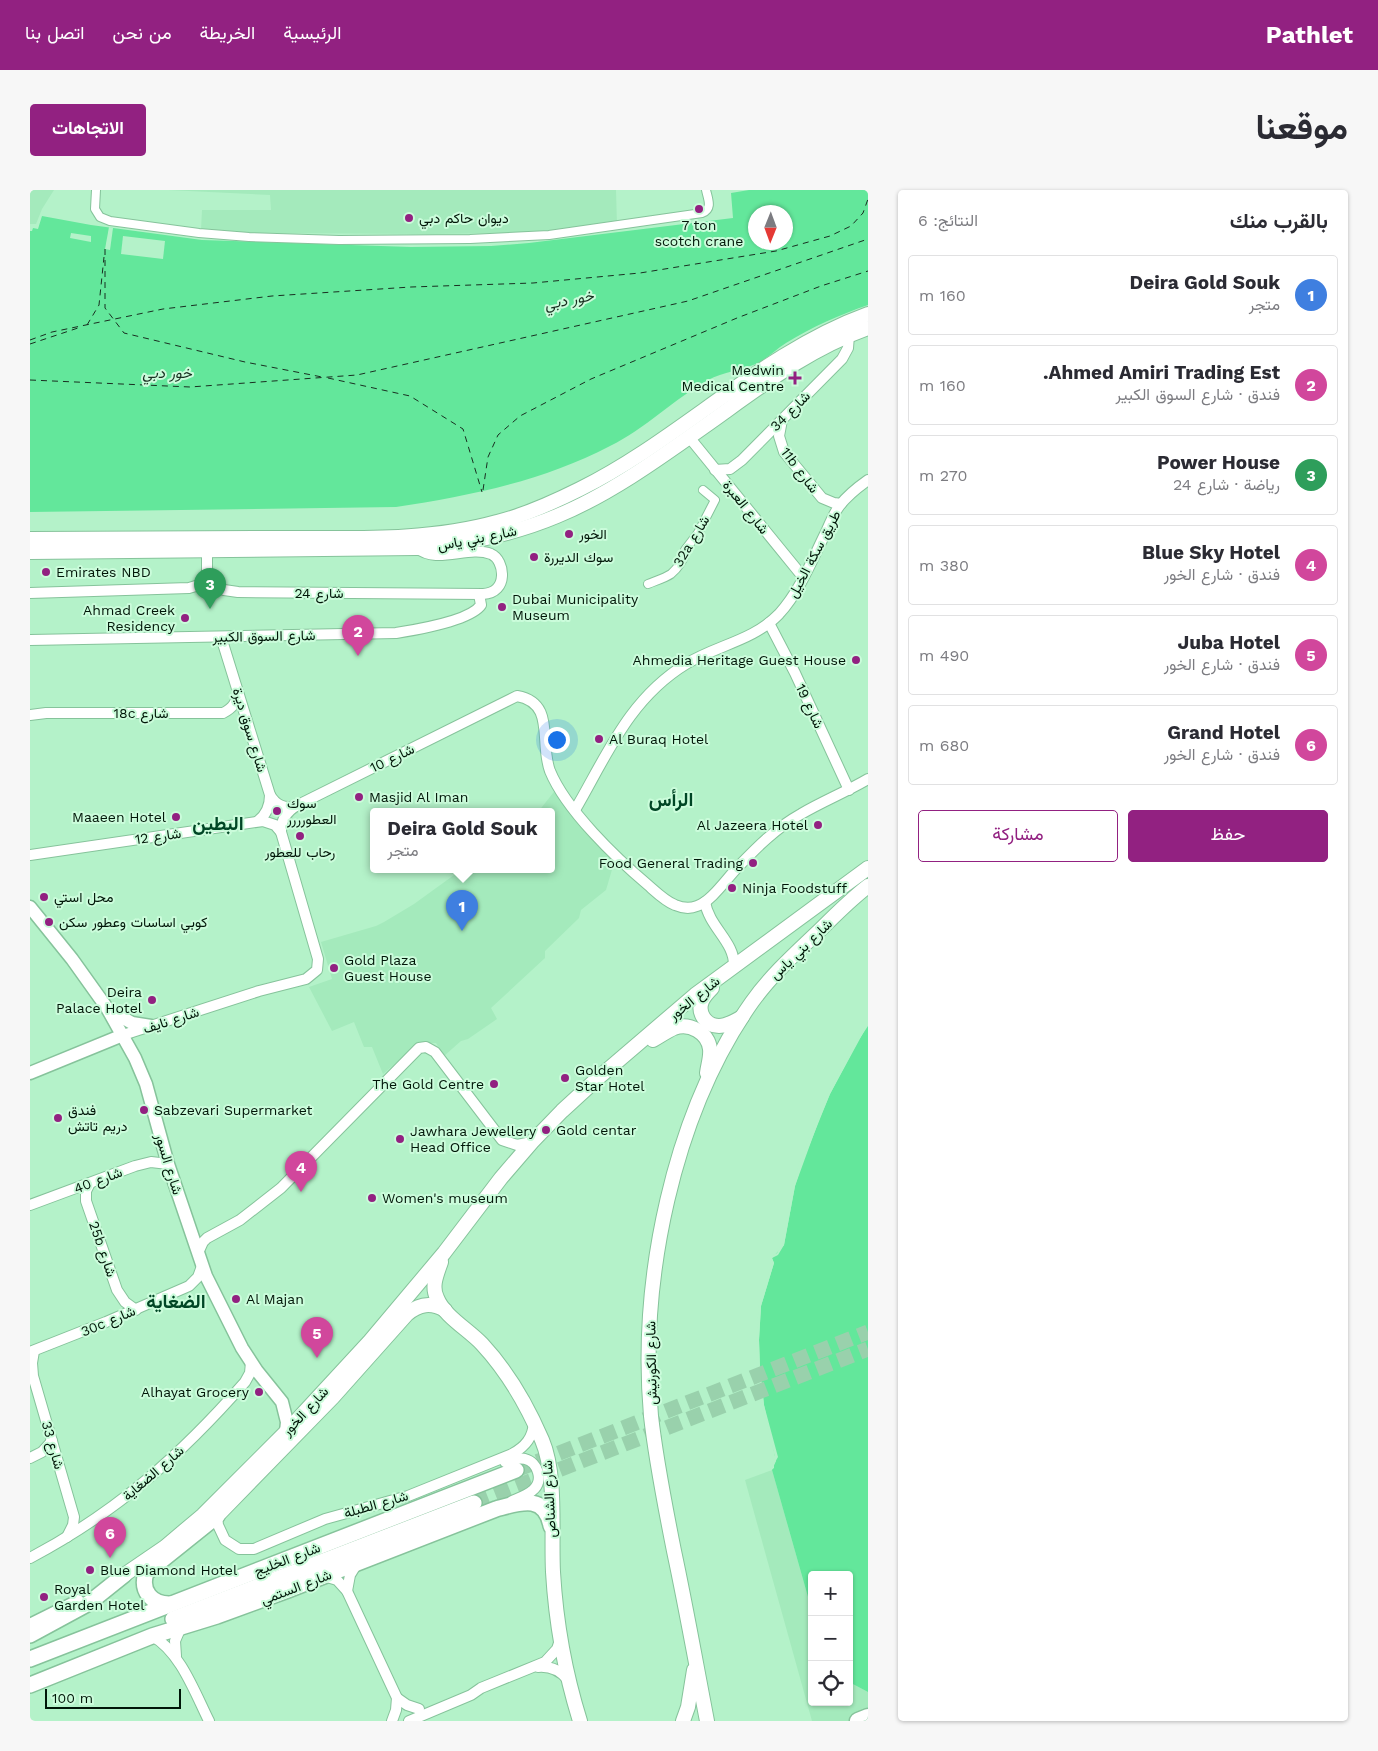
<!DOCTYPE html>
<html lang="ar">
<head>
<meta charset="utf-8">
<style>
  body { margin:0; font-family:"Work Sans",Vazirmatn,sans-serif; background:#f7f7f7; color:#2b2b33; direction:rtl }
  .controls { position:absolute; right:15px; bottom:15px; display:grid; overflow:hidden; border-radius:5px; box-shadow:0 1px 4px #0004 }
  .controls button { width:45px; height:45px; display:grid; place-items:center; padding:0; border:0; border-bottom:1px solid #e1e1e2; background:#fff; color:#2b2b33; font:25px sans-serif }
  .compass { position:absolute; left:718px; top:15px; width:45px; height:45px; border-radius:50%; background:#fff; box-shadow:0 1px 4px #0004; rotate:181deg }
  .scale { position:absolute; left:15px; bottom:12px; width:136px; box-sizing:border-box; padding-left:5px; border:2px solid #001608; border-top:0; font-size:14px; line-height:18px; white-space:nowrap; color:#001608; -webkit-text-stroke:4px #cbfcdb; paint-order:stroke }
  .you { position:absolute; left:526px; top:549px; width:18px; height:18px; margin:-12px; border:4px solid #fff; border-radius:50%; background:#1a73e8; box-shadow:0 0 0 8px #1a73e833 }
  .badge { display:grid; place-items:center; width:32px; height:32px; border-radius:50%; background:#922181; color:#fff; font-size:16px; font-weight:700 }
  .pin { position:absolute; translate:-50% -41px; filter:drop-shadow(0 1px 2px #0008) }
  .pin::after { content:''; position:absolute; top:26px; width:18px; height:15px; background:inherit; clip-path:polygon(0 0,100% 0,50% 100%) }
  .popup { position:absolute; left:340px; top:618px; width:185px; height:65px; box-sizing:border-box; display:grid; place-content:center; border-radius:5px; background:#fff; filter:drop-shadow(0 1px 4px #0005); font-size:16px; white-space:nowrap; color:#7c7c81 }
  .popup b { font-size:19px; color:#2b2b33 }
  .popup::after { content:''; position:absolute; left:50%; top:100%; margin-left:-10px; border:10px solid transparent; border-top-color:#fff }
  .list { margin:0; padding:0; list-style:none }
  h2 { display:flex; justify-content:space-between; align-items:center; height:65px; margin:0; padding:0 20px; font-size:21px }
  h2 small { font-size:16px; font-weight:400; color:#7c7c81 }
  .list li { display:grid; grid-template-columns:32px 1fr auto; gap:15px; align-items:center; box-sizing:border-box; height:80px; margin:0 10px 10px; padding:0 10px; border:1px solid #e1e1e2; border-radius:5px }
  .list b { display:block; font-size:19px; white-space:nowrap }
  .list p { margin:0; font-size:16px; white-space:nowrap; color:#7c7c81 }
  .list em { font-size:16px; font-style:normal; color:#7c7c81 }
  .actions { display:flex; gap:10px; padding:15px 20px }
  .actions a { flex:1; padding:11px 0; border:1px solid #922181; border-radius:5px; text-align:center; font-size:18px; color:#922181 }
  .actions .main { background:#922181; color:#fff }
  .icon { flex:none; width:28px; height:28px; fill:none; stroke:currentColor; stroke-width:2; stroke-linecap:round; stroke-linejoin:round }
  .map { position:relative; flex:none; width:838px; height:1531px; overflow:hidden; direction:ltr; border-radius:5px }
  header { display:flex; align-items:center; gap:30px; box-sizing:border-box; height:70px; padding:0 25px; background:#922181; color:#fff }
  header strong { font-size:24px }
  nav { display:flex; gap:28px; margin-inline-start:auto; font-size:18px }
  .intro { display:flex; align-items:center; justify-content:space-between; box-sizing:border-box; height:120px; padding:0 30px }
  h1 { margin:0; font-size:35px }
  .button { padding:12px 22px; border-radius:5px; background:#922181; color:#fff; font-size:18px; font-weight:700 }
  main { display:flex; gap:30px; padding:0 30px }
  aside { flex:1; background:#fff; border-radius:5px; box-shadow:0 1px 4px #0004 }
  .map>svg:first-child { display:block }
  .built { fill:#a4eabc }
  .water { fill:#63e79b; fill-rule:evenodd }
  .pier { fill:#b4f2c9 }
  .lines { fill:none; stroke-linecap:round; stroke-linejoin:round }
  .ferry { stroke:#192f21; stroke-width:1; stroke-dasharray:6 5; stroke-linecap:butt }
  .primary-tunnel { stroke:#99d1ac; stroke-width:15; stroke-dasharray:15 8; stroke-linecap:butt }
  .pedestrian-casing { stroke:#86c39b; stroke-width:10 }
  .minor-casing { stroke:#86c39b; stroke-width:12 }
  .tertiary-casing { stroke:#86c39b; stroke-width:15 }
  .secondary-casing { stroke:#86c39b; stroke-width:16 }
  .primary-casing { stroke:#86c39b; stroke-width:18 }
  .trunk-casing { stroke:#86c39b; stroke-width:19 }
  .pedestrian { stroke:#fff; stroke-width:8 }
  .minor { stroke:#fff; stroke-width:10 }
  .tertiary { stroke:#fff; stroke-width:12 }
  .secondary { stroke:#fff; stroke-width:14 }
  .primary { stroke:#fff; stroke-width:15 }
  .trunk { stroke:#fff; stroke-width:16 }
  .poi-dot { fill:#922181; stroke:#cbfcdb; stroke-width:2 }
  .labels { text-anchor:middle; stroke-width:4; stroke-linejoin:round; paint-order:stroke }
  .poi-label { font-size:14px; fill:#001608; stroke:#cbfcdb; text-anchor:start }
  .street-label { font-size:14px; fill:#001608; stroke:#cbfcdb }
  .water-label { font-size:15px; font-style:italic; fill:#192f21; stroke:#cbfcdb }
  .district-label { font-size:19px; font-weight:bold; fill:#004625; stroke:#cbfcdb }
</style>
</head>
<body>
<header>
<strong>Pathlet</strong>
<nav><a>الرئيسية</a><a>الخريطة</a><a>من نحن</a><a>اتصل بنا</a></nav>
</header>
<div class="intro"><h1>موقعنا</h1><a class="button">الاتجاهات</a></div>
<main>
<aside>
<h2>بالقرب منك<small>النتائج: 6</small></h2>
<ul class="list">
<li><span class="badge" style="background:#3f7fe0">1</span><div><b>Deira Gold Souk</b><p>متجر</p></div><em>160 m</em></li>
<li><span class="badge" style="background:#d1479c">2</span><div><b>Ahmed Amiri Trading Est.</b><p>فندق · شارع السوق الكبير</p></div><em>160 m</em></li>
<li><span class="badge" style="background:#2e9e5b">3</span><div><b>Power House</b><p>رياضة · شارع 24</p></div><em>270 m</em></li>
<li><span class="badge" style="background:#d1479c">4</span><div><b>Blue Sky Hotel</b><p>فندق · شارع الخور</p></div><em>380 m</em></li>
<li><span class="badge" style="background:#d1479c">5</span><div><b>Juba Hotel</b><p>فندق · شارع الخور</p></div><em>490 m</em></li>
<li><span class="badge" style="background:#d1479c">6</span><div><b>Grand Hotel</b><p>فندق · شارع الخور</p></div><em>680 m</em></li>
</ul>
<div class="actions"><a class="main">حفظ</a><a>مشاركة</a></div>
</aside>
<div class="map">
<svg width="838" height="1531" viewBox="0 0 838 1531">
  <rect width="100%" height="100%" fill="#b4f2c9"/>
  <!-- built -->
  <g class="built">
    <path d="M0,0H24L12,19L6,34H0Z"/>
    <path d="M138,0H586L587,35L483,43L400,44L231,43L171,40L172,20H241L240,5Z"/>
    <path d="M527,598L586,666L576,700L551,720L549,728L515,761V768L461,818L467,829L438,849L431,851L414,866L406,853H389L353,884L342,857H334L324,832L302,841L279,797L302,789L291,752L346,736L354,732L384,714L431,680H521V622H508Z"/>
    <path d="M742,1280L782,1421V1512H819V1492L838,1502V1531H782L715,1290Z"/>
  </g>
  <!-- water -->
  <g class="water">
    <path d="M719,0H838V115C809,125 782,137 756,153C746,159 738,168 728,173C712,180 693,182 678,190C644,209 615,239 580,256C513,291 440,306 366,317L0,322V41H2L3,38L8,39L12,26L61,35L172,50L381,57L461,56L499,53L703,28L701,3ZM726,22H756V52H726Z"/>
    <path d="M838,836V1502L819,1492V1385H782V1421L742,1280L746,1271L734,1215L730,1179L729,1150L731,1116L744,1073L742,1068L754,1055L765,996L789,930L800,904L828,851Z"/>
  </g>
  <!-- pier -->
  <g class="pier">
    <path d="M79,37L83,38L80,60L75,59Z"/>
    <path d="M41,43L61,46V52L40,48Z"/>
    <path d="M93,46L135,51L133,69L91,64Z"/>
    <path d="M838,834L800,904L773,971L765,996L754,1055L748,1065L742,1068L744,1073L731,1116L729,1150L730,1179L734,1215L748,1267L744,1274V1278L740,1281L742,1273L745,1267L732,1216L727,1179L726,1150L729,1115L742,1073L740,1067L747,1063L752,1054L763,995L770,970L798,902L826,850Z"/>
  </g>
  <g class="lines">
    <!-- ferry -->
    <g class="ferry">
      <path d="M75,59V118L94,143L215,172L292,187"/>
      <path d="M57,135L69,115L74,67"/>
      <path d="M0,150L22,142L133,119L242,106L381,97L503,93L610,83L746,61L800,46L821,36L833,23L838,9"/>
      <path d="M0,154L51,137"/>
      <path d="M298,188L380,206L433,239L452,302"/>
      <path d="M0,190L160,197L327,185L658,111L838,49"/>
      <path d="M453,300L458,267L468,245L490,226L561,189L707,128L791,96L838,81"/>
    </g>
    <!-- primary-tunnel -->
    <g class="primary-tunnel">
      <path d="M486,1280L838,1142"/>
      <path d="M444,1313L838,1159"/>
    </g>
    <defs>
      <g id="pedestrian">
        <path d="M66,0L65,19L70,27L80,31L169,43L219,47L309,50L440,49L519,45L672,23C683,19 678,9 676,0"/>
        <path d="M618,394C625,391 635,388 641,384C647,379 656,367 655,360L668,343L685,310L673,300"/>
      </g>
      <g id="minor">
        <path d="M752,230L749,246L754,262L792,308L804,313L811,314"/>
        <path d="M659,247L773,387"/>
        <path d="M685,280L700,279L712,270L812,169L818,158L819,145"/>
        <path d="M177,388L194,400L208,402L453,404C479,403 475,370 461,364C438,355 407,375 387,358"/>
        <path d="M177,388V360"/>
        <path d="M0,403L159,398L169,395L177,388"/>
        <path d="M739,433L765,483L819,600"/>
        <path d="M191,447L240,605C240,616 237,624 228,631"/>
        <path d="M0,450L366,443C385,440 440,431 451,415L449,404"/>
        <path d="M0,525L16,523H193C203,518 207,512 208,501"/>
        <path d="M240,605C246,615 254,619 266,616L487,506C526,513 509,552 520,581C536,620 586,668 618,695C626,702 635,711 645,715C652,718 660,719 667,716C681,712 697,688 708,677C727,657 746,638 771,624C793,611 816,602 838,589"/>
        <path d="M545,620C577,565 599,509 656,474C687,455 723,451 749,424C770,401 782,370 796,342C800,333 804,323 810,315C818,305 828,297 838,290"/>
        <path d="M0,665L233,631L245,635L251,642"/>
        <path d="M675,712C679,737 705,752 704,776"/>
        <path d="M93,845L229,801L276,789L287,780L288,769L251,642C251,630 256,622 266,616"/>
        <path d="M60,993L56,1001V1011L87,1100L95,1112L106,1120"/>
        <path d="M0,1015L105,976L121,972L138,974"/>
        <path d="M168,1063L173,1052L177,1048L210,1030L251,998L389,858L396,857L405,862L472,950L487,955L502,952"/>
        <path d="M4,1161L2,1173L3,1186L44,1327L43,1335L37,1347"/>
        <path d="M0,1162L76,1132L159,1096L168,1087L172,1076"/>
        <path d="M0,1268L12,1262L22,1251"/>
        <path d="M475,1272C481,1270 489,1267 495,1269C508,1272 514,1291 503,1300C498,1305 489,1308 482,1311"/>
        <path d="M187,1326L188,1335L195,1350L209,1359H224L295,1329L378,1306L482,1264C495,1257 503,1248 504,1232"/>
        <path d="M0,1368C87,1322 151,1265 215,1192L220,1183L221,1172"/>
        <path d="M294,1386L307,1390L317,1401L367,1508L366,1520L362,1531"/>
        <path d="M317,1401L320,1385L328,1372"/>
        <path d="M122,1446C150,1461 165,1503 179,1531"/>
        <path d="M146,1466L145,1451L151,1437"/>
        <path d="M508,1477C520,1476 530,1480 538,1490"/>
        <path d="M367,1508L377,1515L389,1519"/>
        <path d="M379,1531L441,1505L451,1498L515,1472L527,1459L530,1450"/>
      </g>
      <g id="tertiary">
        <path d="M0,717L42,769L77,818L105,868L116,894L138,974L176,1086L212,1158L227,1181L252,1212L257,1232L256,1242"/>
        <path d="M81,821L102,833L121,836"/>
        <path d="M0,883L93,845"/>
        <path d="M0,1435L48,1411"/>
      </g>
      <g id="secondary">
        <path d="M0,349C78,349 156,348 234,348C311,347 392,353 467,332C496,325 524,312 550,299C651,249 731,163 838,124"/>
        <path d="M0,362L387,358C435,354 482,345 527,326C581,304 634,265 682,231C731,196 780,158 838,138"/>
        <path d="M682,798C678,802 674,806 672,811C667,823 676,836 689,836C697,836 705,831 712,827"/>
        <path d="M623,850C630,846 637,841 644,838C660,832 678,843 680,859C681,867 678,875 677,883"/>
        <path d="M411,1072C407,1084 401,1096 407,1108C414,1126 439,1140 452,1154C478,1182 497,1215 512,1250C527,1285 521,1343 523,1382C526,1433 535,1483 550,1531"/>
        <path d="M187,1326L303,1207L377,1124C389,1114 401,1112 415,1120"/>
        <path d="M94,1385L135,1357L173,1325L256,1242L340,1151L414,1063L471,988L502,952L532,921L568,888L665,805L838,678"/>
        <path d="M653,1531L658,1517L664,1480"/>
        <path d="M677,1531C666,1474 656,1417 644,1361C635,1316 626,1271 621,1226C609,1090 643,924 722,812C742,784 767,762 791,739C806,724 821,709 838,696"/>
      </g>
      <g id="primary">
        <path d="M141,1414C122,1415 110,1401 116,1383L187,1326"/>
        <path d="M143,1429L444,1313"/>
        <path d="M0,1445L59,1413L94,1385"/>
        <path d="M0,1469L486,1280"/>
        <path d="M0,1495L122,1446L187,1426L258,1400L466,1319C489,1313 515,1303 521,1336"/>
      </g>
      <path id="trunk" d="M828,1531L838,1527"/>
    </defs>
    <!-- pedestrian casing -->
    <use href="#pedestrian" class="pedestrian-casing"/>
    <!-- minor casing -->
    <use href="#minor" class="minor-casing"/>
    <!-- tertiary casing -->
    <use href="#tertiary" class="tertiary-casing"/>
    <!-- secondary casing -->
    <use href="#secondary" class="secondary-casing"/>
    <!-- primary casing -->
    <use href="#primary" class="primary-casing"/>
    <!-- trunk casing -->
    <use href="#trunk" class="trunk-casing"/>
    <!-- pedestrian -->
    <use href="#pedestrian" class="pedestrian"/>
    <!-- minor -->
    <use href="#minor" class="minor"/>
    <!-- tertiary -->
    <use href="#tertiary" class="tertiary"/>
    <!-- secondary -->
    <use href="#secondary" class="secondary"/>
    <!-- primary -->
    <use href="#primary" class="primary"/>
    <!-- trunk -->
    <use href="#trunk" class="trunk"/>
  </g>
  <!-- markers -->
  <g class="poi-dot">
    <circle cx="669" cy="19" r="5"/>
    <circle cx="379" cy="28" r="5"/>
    <path d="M762.5 180.5h5v5h5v5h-5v5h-5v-5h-5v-5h5z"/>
    <circle cx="539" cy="344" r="5"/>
    <circle cx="504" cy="367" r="5"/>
    <circle cx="16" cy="382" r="5"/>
    <circle cx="472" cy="417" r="5"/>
    <circle cx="155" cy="428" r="5"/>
    <circle cx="826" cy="470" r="5"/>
    <circle cx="569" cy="549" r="5"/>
    <circle cx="329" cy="607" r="5"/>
    <circle cx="247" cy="621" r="5"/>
    <circle cx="146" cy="627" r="5"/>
    <circle cx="788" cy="635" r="5"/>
    <circle cx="270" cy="646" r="5"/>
    <circle cx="723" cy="673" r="5"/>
    <circle cx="702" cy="698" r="5"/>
    <circle cx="14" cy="707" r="5"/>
    <circle cx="19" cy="732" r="5"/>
    <circle cx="304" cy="778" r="5"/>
    <circle cx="122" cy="810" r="5"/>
    <circle cx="535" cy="888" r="5"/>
    <circle cx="464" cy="894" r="5"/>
    <circle cx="114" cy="920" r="5"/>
    <circle cx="28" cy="928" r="5"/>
    <circle cx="516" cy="940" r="5"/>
    <circle cx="370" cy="949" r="5"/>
    <circle cx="342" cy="1008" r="5"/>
    <circle cx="206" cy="1109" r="5"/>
    <circle cx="229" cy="1202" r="5"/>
    <circle cx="60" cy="1380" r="5"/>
    <circle cx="14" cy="1407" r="5"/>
  </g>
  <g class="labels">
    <!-- poi labels -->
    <g class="poi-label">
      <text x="389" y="33">ديوان حاكم دبي</text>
      <text x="669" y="40" text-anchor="middle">7 ton<tspan x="669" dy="16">scotch crane</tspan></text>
      <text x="754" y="185" text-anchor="end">Medwin<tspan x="754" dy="16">Medical Centre</tspan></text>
      <text x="549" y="349">الخور</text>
      <text x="514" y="372">سوك الديررة</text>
      <text x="26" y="387">Emirates NBD</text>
      <text x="482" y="414">Dubai Municipality<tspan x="482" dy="16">Museum</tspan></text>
      <text x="145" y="425" text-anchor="end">Ahmad Creek<tspan x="145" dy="16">Residency</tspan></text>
      <text x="816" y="475" text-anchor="end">Ahmedia Heritage Guest House</text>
      <text x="579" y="554">Al Buraq Hotel</text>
      <text x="339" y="612">Masjid Al Iman</text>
      <text x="257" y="618">سوك<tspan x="257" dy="16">العطورررر</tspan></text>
      <text x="136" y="632" text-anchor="end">Maaeen Hotel</text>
      <text x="778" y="640" text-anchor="end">Al Jazeera Hotel</text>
      <text x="270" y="667" text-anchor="middle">رحاب للعطور</text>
      <text x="713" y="678" text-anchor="end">Food General Trading</text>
      <text x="712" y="703">Ninja Foodstuff</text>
      <text x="24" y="712">محل استي</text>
      <text x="29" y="737">كوبي اساسات وعطور سكن</text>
      <text x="314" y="775">Gold Plaza<tspan x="314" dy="16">Guest House</tspan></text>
      <text x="112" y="807" text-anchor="end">Deira<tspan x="112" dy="16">Palace Hotel</tspan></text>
      <text x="545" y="885">Golden<tspan x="545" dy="16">Star Hotel</tspan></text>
      <text x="454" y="899" text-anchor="end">The Gold Centre</text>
      <text x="38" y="925">فندق<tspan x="38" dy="16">دريم تاتش</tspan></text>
      <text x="124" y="925">Sabzevari Supermarket</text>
      <text x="526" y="945">Gold centar</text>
      <text x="380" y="946">Jawhara Jewellery<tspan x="380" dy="16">Head Office</tspan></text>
      <text x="352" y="1013">Women's museum</text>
      <text x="216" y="1114">Al Majan</text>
      <text x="219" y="1207" text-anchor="end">Alhayat Grocery</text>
      <text x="70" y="1385">Blue Diamond Hotel</text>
      <text x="24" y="1404">Royal<tspan x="24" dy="16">Garden Hotel</tspan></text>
    </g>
    <!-- street labels -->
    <g class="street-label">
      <text transform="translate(760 221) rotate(-45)" y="5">شارع 34</text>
      <text transform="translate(770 280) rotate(53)" y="5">11b شارع</text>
      <text transform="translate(716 317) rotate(51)" y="5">شارع العبرة</text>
      <text transform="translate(447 348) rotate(-11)" y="5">شارع بني ياس</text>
      <text transform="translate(661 351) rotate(-59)" y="5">32a شارع</text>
      <text transform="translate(784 364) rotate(-62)" y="5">طريق سكة الخيل</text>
      <text x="289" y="408">شارع 24</text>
      <text transform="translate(234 446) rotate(-1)" y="5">شارع السوق الكبير</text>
      <text transform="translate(780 516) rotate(65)" y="5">شارع 19</text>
      <text x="111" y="528">18c شارع</text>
      <text transform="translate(220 540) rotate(73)" y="5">شارع سوق ديرة</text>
      <text transform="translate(362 568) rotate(-26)" y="5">شارع 10</text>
      <text transform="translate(128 646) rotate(-8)" y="5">شارع 12</text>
      <text transform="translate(771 759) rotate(-44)" y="5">شارع بني ياس</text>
      <text transform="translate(664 808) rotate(-39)" y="5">شارع الخور</text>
      <text transform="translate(141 830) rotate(-18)" y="5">شارع نايف</text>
      <text transform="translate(139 974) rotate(73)" y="5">شارع السور</text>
      <text transform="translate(68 990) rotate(-21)" y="5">شارع 40</text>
      <text transform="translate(73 1059) rotate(71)" y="5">25b شارع</text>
      <text transform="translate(78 1131) rotate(-23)" y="5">30c شارع</text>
      <text transform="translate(621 1173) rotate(-91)" y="5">شارع الكورنيش</text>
      <text transform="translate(275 1221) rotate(-47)" y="5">شارع الخور</text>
      <text transform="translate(23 1255) rotate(74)" y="5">شارع 33</text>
      <text transform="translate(123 1283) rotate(-41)" y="5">شارع الضغاية</text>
      <text transform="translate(519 1309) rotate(-93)" y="5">شارع الشناص</text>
      <text transform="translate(346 1314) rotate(-16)" y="5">شارع الطبلة</text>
      <text transform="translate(257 1369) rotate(-21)" y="5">شارع الخليج</text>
      <text transform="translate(266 1397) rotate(-21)" y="5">شارع الستمي</text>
    </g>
    <!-- water labels -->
    <g class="water-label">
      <text transform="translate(539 110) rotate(-11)" y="5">خور دبي</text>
      <text x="137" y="188">خور دبي</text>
    </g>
    <!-- district labels -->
    <g class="district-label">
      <text x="641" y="616">الرأس</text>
      <text x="188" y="640">البطين</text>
      <text x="146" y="1118">الضغاية</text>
    </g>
  </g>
</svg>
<div class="controls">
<button>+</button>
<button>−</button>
<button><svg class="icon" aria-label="locate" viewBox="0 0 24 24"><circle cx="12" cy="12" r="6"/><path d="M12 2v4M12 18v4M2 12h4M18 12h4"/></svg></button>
</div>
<svg class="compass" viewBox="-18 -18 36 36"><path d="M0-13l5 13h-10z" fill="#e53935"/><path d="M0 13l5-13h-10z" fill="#7c7c81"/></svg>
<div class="scale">100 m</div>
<div class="you"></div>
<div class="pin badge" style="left:432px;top:741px;background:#3f7fe0">1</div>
<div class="popup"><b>Deira Gold Souk</b>متجر</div>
<div class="pin badge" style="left:328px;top:466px;background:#d1479c">2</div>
<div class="pin badge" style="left:180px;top:419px;background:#2e9e5b">3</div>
<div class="pin badge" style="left:271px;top:1002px;background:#d1479c">4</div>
<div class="pin badge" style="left:287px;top:1168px;background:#d1479c">5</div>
<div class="pin badge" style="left:80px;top:1368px;background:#d1479c">6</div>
</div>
</main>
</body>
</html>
